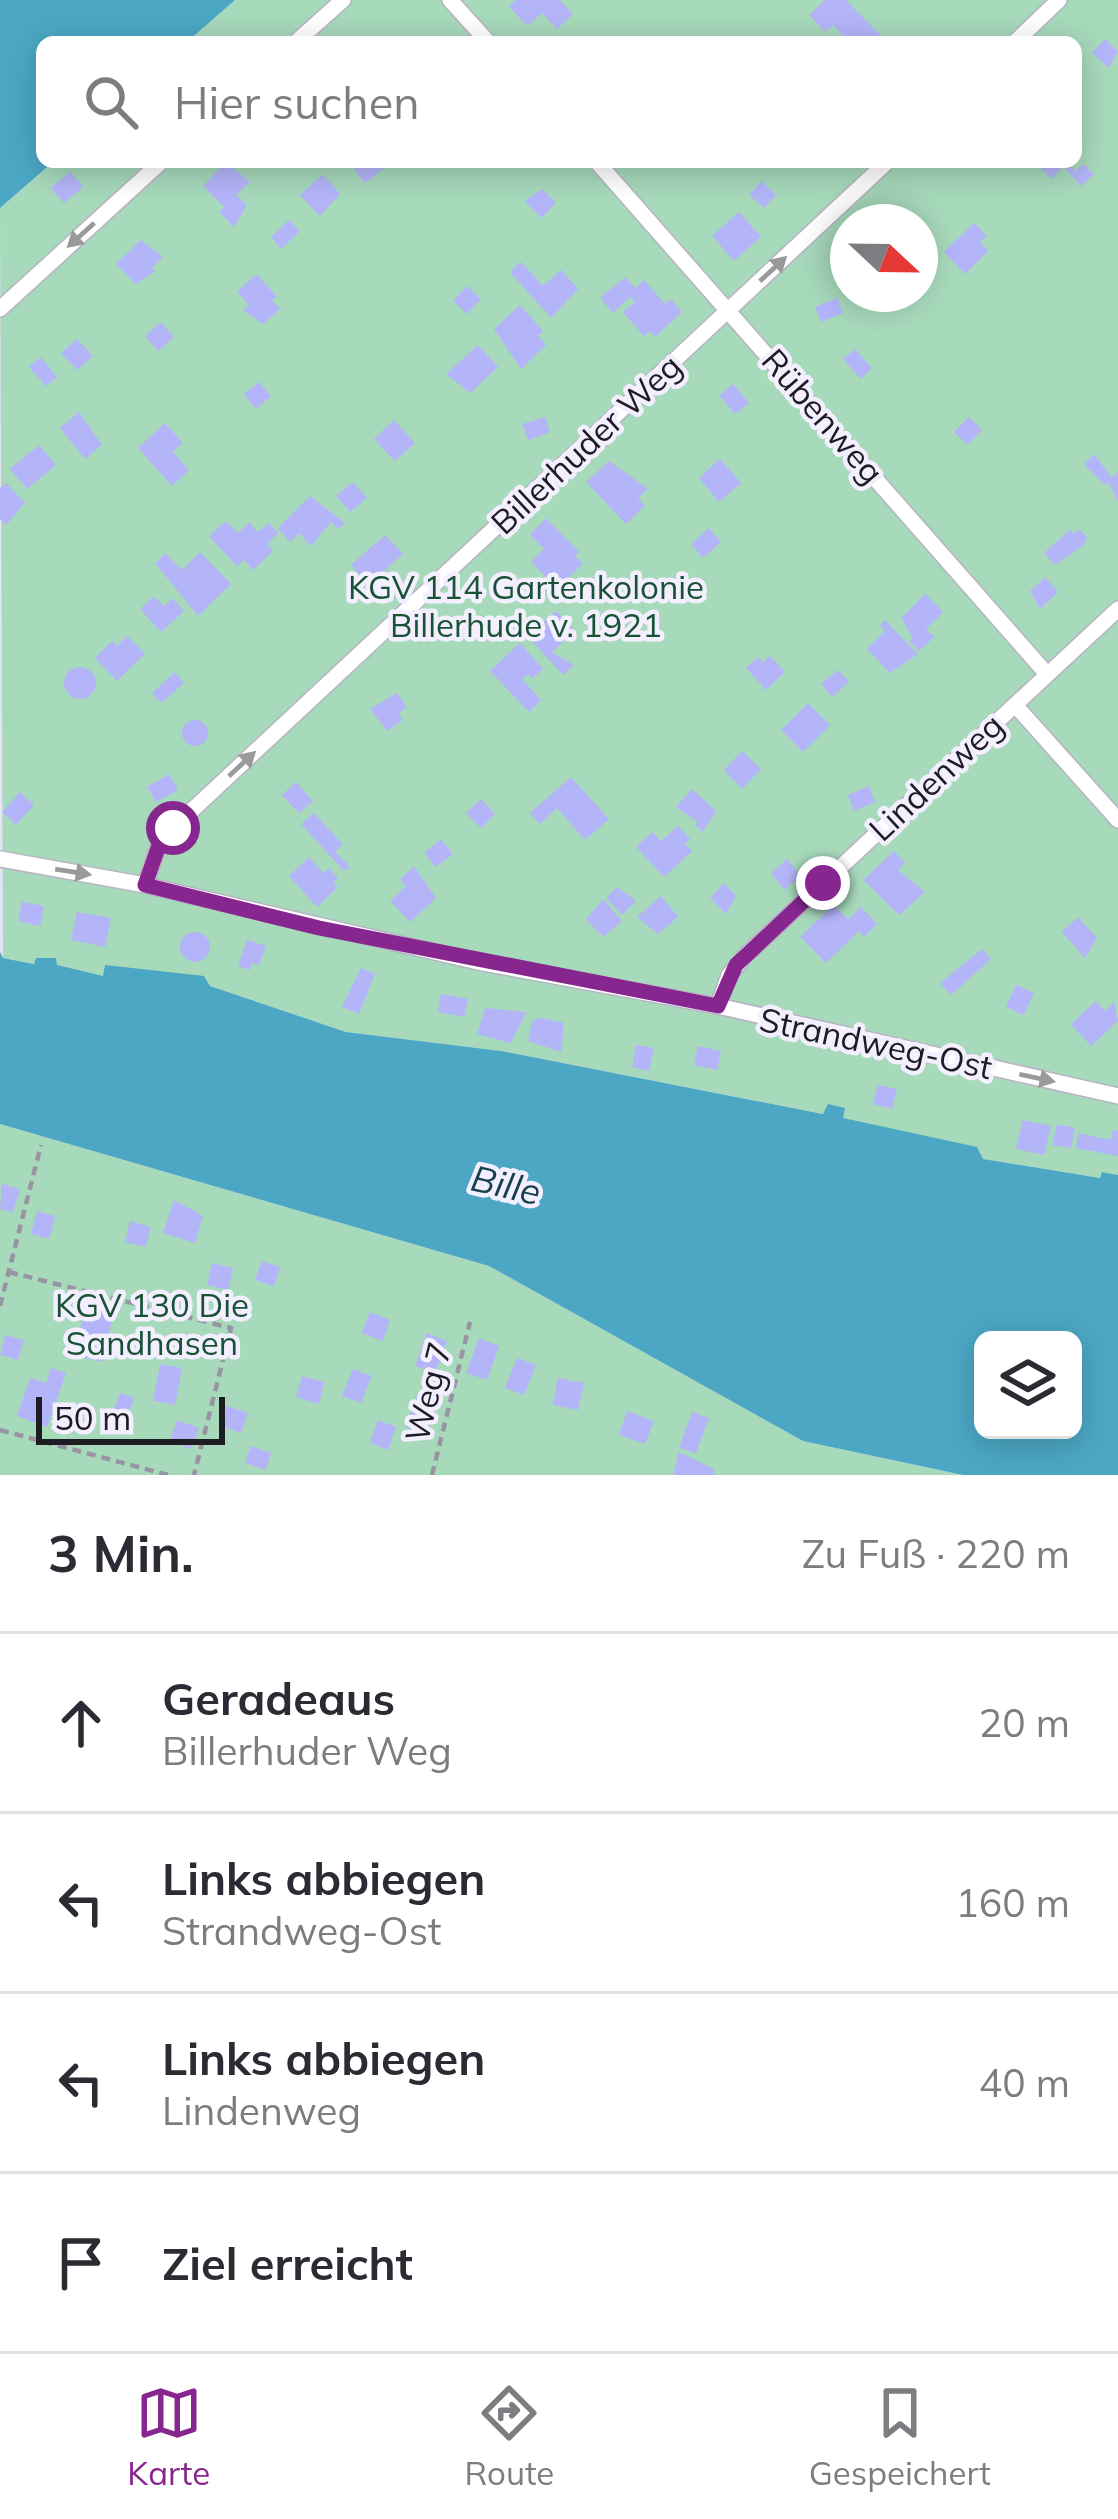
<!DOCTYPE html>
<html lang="de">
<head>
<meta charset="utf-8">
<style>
  body { margin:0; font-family:Mulish,sans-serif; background:#f7f7f7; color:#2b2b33 }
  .controls { position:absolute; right:36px; bottom:36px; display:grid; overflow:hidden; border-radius:18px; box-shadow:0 6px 30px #0003 }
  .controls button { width:108px; height:108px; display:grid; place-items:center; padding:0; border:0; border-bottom:3px solid #e1e1e2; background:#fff; color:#2b2b33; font:60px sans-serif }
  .compass { position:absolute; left:830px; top:204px; width:108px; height:108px; border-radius:50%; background:#fff; box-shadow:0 6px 30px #0003; rotate:112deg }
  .scale { position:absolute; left:36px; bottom:30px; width:189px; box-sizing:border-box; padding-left:12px; border:6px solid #1e1c23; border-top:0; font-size:33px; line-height:42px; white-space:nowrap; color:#1e1c23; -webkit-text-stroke:9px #f3effe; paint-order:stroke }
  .stop { position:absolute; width:36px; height:36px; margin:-27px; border:9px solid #88268f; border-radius:50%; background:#fff }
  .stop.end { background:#88268f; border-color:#fff; box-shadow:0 3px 12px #0008 }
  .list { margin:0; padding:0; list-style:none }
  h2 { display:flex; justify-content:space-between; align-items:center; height:156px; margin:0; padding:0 48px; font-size:51px }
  h2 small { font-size:39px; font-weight:400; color:#7c7c81 }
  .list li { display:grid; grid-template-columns:78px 1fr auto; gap:36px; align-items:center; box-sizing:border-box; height:180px; padding:0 48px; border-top:3px solid #e1e1e2 }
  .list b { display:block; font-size:45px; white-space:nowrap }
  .list p { margin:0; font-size:39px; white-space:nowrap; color:#7c7c81 }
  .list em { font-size:39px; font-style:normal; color:#7c7c81 }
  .icon { flex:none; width:66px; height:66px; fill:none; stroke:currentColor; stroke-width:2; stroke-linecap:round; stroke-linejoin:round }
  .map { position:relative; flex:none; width:1118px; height:1475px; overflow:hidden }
  .search { position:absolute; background:#fff; box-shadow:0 6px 30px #0003; left:36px; right:36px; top:36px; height:132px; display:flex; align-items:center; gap:30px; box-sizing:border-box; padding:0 42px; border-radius:18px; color:#7c7c81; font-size:45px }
  .sheet { height:876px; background:#fff }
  nav { display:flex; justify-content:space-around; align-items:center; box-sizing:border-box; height:168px; border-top:3px solid #e1e1e2; background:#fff; font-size:33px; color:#7c7c81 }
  nav a { display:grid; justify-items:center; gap:6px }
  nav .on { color:#88268f }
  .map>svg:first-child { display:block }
  .green { fill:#a7d9bb; fill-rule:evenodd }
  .water { fill:#4ca7c4; fill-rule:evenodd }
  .building { fill:#b4b5f9 }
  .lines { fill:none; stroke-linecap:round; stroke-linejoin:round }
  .service-casing { stroke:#b7b3c5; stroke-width:18 }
  .path { stroke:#9894a3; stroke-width:4.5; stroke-dasharray:9 6; stroke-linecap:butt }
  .service { stroke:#fff; stroke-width:15 }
  .oneway { fill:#9a999c }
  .route { stroke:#88268f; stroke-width:15 }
  .labels { text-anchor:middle; stroke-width:9; stroke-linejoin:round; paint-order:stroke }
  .street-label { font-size:33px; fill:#1e1c23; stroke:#f3effe }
  .park-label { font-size:33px; fill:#1a5236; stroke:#f3effe }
  .water-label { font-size:36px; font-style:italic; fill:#163f4c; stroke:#f3effe }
</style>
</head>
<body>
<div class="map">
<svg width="1118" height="1475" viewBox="0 0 1118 1475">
  <rect width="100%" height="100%" fill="#e6e1f4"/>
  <!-- green -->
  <g class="green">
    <path d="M235,0H1118V1175L1103,1172L1100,1178L983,1159L843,1118L828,1105L824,1114L501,1051L346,1032L210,986L105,966L104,976L3,958L0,208L53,162H1076V42H187ZM848,222H920V294H848Z"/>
    <path d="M0,1124L489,1266L803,1441L963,1475H0Z"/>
  </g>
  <!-- water -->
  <g class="water">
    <path d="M0,0H235L187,42H42V162H53L0,208Z"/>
    <path d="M0,952L3,958L34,964L36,958H56L57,965L103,976L105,965L204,976L210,986L346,1032L501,1051L823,1114L828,1104L845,1108L843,1118L977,1147L983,1159L1100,1178L1102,1172L1118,1175V1475H963L803,1441L489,1266L0,1124ZM983,1340H1073V1430H983Z"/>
  </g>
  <!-- building -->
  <g class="building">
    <path d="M516,0H560L573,14L557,29L542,13L527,26L509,6Z"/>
    <path d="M825,0H846L882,37L876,42H849L833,25L825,32L809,15Z"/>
    <path d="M1105,39L1118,51L1109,68L1092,53Z"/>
    <path d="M226,162L250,182L236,195L247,205L234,227L219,212L224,207L203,186Z"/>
    <path d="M360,162H379L384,168L365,183L353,168Z"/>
    <path d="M1035,162H1068L1075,171L1083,164L1094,174L1081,186L1063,167L1051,179Z"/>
    <path d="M70,171L83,187L64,203L51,188Z"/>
    <path d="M323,174L340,194L320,216L300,195Z"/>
    <path d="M762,181L776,195L764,208L749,195Z"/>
    <path d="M542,189L556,203L541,218L525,201Z"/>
    <path d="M739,212L761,237L734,261L712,236Z"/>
    <path d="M289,220L300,231L281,249L271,237Z"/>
    <path d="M974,223L987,236L980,242L988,251L965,274L944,252Z"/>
    <path d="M141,240L163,257L152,268L155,271L136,284L116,264Z"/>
    <path d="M521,262L543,286L561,270L578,289L551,318L510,272Z"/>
    <path d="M257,274L277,297L272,300L280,309L263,324L243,310L249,305L237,291Z"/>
    <path d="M625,277L635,288L644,280L665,304L671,299L682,312L655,337L650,331L644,336L623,312L635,302L630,297L613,313L600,298Z"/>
    <path d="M467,286L481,299L467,314L453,301Z"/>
    <path d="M837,298L843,313L821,322L815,307Z"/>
    <path d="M520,305L543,331L538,336L546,345L521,369L494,329Z"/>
    <path d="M161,322L174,337L158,351L145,336Z"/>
    <path d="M77,339L93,356L77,370L61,353Z"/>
    <path d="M478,345L498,367L470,393L446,374Z"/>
    <path d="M855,349L872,368L861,379L843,359Z"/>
    <path d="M41,357L57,377L46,386L29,367Z"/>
    <path d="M259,382L271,396L256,409L244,394Z"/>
    <path d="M733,384L749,403L735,414L719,395Z"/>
    <path d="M79,412L102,445L85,459L60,428Z"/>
    <path d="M545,417L550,432L528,440L522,424Z"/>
    <path d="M969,417L982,430L967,445L954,432Z"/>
    <path d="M394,420L415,443L395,461L374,439Z"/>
    <path d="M165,423L183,443L173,452L189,470L172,486L138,448Z"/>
    <path d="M39,445L56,465L27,489L10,469Z"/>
    <path d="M1094,454L1112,478L1118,472V501L1108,482L1104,485L1084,464Z"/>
    <path d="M720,459L741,483L719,502L699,478Z"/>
    <path d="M609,461L648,489L638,498L645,506L626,524L586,482Z"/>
    <path d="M353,482L367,498L350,512L336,496Z"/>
    <path d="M6,483L25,503L6,525L0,519V488Z"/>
    <path d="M310,496L345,523L338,529L331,522L311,546L299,533L290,542L278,528Z"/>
    <path d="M546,518L579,552L575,556L583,563L558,589L531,562L544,549L530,535Z"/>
    <path d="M226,521L238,533L249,522L258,532L269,523L278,533L267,544L273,551L253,570L244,560L237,566L209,536Z"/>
    <path d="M709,528L721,542L703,558L691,544Z"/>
    <path d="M1079,529L1087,537L1084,545L1055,565L1044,553L1070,530L1074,534Z"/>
    <path d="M385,535L403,554L368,585L351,565Z"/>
    <path d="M200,552L231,584L198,616L155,563L165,553L182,570Z"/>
    <path d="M1045,577L1058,592L1040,609L1030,591Z"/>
    <path d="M925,594L943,612L926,629L934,637L919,651L909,641L913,638L901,618Z"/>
    <path d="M153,597L165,606L173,598L184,611L161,632L140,609Z"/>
    <path d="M556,611L575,631L552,652L574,665L563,675L528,637Z"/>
    <path d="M885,620L918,654L890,673L867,649L885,631L880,625Z"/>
    <path d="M127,636L145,654L117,681L95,658L112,641L117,646Z"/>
    <path d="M520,643L543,669L532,679L528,674L522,679L541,700L529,712L490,671Z"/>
    <path d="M770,656L785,672L766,690L746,668L758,657L763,662Z"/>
    <circle cx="80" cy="683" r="16"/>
    <path d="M838,670L849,682L832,697L821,684Z"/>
    <path d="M175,672L184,683L161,703L152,693Z"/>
    <path d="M397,693L407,707L398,714L403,720L387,731L370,709Z"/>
    <path d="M808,703L830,725L803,752L781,730Z"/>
    <circle cx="195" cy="733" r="13"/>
    <path d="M742,751L761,769L742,789L724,770Z"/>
    <path d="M169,774L178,790L156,802L147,787Z"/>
    <path d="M571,777L609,819L585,840L557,808L540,824L530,813Z"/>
    <path d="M296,782L313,801L299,813L282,795Z"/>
    <path d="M869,786L875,802L854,811L848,795Z"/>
    <path d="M692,789L716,811L703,832L695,825L698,822L676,807Z"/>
    <path d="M20,792L34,805L16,825L2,812Z"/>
    <path d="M481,799L495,814L481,828L466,813Z"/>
    <path d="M314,813L343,845L335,851L350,867L344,871L301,824Z"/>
    <path d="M678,826L690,839L685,844L692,851L664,877L636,847L652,832L661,841Z"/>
    <path d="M441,839L453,854L436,867L424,853Z"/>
    <path d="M894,851L905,863L898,870L925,892L899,915L863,880Z"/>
    <path d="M309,857L323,873L329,868L338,878L333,883L338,887L317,907L289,876Z"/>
    <path d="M787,859L801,876L784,890L771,873Z"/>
    <path d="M414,866L436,898L410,922L390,901L406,886L400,880Z"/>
    <path d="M724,883L736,896L726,914L710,898Z"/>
    <path d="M617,887L636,901L622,915L606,898Z"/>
    <path d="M661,896L678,917L658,934L637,917Z"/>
    <path d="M603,899L622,921L603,937L586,919Z"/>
    <path d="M22,902L44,906L40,926L18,921Z"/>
    <path d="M833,905L848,919L861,907L877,924L864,937L859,931L826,963L800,937Z"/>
    <path d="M77,912L111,918L105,947L71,940Z"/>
    <path d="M1078,917L1097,938L1085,958L1062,932Z"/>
    <circle cx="195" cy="947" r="15"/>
    <path d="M247,940L266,946L259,965L252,963L250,970L238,966Z"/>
    <path d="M982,949L991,959L951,995L940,983Z"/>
    <path d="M361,968L375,974L359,1014L342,1007Z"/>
    <path d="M1016,985L1034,993L1024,1015L1006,1007Z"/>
    <path d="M441,994L468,999L464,1017L438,1012Z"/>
    <path d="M1096,1001L1105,1011L1114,1002L1118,1021L1091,1046L1071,1024Z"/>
    <path d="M485,1008L526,1012L511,1043L477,1034Z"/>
    <path d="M541,1018L564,1023L561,1052L528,1041L532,1021Z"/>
    <path d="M636,1045L654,1048L649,1071L632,1067Z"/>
    <path d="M698,1046L721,1051L717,1070L694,1065Z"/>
    <path d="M878,1085L897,1089L892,1109L873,1104Z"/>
    <path d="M1023,1120L1051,1126L1044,1155L1016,1149Z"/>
    <path d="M1057,1124L1075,1128L1071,1148L1052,1145Z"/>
    <path d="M1113,1130L1118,1131V1156L1076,1148L1078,1133L1111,1140Z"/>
    <path d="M2,1184L20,1189L13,1212L0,1209Z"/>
    <path d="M174,1200L203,1216L195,1243L163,1233Z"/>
    <path d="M37,1211L55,1216L49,1239L31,1234Z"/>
    <path d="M130,1221L151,1227L146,1247L125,1242Z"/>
    <path d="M262,1261L280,1267L274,1286L255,1280Z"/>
    <path d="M212,1263L233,1268L228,1290L207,1285Z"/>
    <path d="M85,1303L114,1308L104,1362L75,1356Z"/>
    <path d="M370,1312L390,1320L383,1341L362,1333Z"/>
    <path d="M427,1333L447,1341L435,1373L415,1366Z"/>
    <path d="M5,1335L24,1340L18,1360L0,1355Z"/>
    <path d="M479,1338L499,1346L487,1380L466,1373Z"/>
    <path d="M517,1358L536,1365L524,1395L505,1388Z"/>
    <path d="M160,1364L182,1368L175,1405L153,1401Z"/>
    <path d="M51,1368L66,1373L47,1427L17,1416L30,1378L46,1383Z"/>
    <path d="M353,1369L372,1376L361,1403L342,1396Z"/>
    <path d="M302,1376L324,1382L319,1404L296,1397Z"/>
    <path d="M558,1378L584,1383L578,1410L553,1405Z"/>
    <path d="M120,1393L134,1398L126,1422L111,1417Z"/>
    <path d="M417,1394L438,1402L427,1434L406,1427Z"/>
    <path d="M227,1406L248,1413L241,1433L221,1426Z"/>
    <path d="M627,1411L654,1421L645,1444L619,1435Z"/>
    <path d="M692,1412L709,1418L696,1453L679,1448Z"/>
    <path d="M177,1420L199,1428L191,1449L170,1441Z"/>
    <path d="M378,1420L396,1427L388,1450L370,1443Z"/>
    <path d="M251,1446L271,1453L266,1470L245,1463Z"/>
    <path d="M679,1452L714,1469L713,1475H673Z"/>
  </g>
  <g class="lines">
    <defs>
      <g id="service">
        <path d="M450,0L488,42"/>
        <path d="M296,42L343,0"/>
        <path d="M1015,42L1059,0"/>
        <path d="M597,162L1046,673"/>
        <path d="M0,309L161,162"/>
        <path d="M1015,705L1118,820"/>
        <path d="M0,859L145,885L478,962L718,1006L1118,1096"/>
        <path d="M145,885L158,848L173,828L887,162"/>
        <path d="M718,1006L729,975L746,955L1118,609"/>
      </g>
    </defs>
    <!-- service casing -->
    <use href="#service" class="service-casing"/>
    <!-- path -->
    <g class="path">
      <path d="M9,1272L231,1328L194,1475"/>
      <path d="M0,1306L41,1145"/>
      <path d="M0,1430L168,1475"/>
      <path d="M432,1475L470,1322"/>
    </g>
    <!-- service -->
    <use href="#service" class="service"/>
  </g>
  <!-- one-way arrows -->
  <defs><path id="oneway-solid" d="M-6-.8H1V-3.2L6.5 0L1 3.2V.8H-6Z" transform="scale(3)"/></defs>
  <g class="oneway">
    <use href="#oneway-solid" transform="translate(81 235) rotate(138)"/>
    <use href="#oneway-solid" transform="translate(773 269) rotate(-43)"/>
    <use href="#oneway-solid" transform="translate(242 764) rotate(-43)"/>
    <use href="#oneway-solid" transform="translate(73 872) rotate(9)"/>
    <use href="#oneway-solid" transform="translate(1037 1078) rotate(12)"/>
  </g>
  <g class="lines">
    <!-- route -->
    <path class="route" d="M173,828L158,848L145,885L319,928L718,1006L736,965L823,883"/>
  </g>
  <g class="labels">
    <!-- street labels -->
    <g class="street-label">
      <text transform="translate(823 416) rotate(49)" y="12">Rübenweg</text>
      <text transform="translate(586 444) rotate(-43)" y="12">Billerhuder Weg</text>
      <text transform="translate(936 777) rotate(-43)" y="12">Lindenweg</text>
      <text transform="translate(876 1043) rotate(12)" y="12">Strandweg-Ost</text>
      <text transform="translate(428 1392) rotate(-76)" y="12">Weg 7</text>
    </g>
    <!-- park labels -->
    <g class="park-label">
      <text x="526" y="599">KGV 114 Gartenkolonie<tspan x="526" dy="38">Billerhude v. 1921</tspan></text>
      <text x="152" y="1317">KGV 130 Die<tspan x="152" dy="38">Sandhasen</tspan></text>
    </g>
    <!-- water labels -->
    <g class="water-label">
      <text transform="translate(506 1185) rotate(13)" y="13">Bille</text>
    </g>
  </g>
</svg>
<div class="controls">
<button><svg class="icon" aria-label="layers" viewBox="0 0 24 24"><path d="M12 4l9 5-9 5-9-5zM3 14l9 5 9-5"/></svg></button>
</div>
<svg class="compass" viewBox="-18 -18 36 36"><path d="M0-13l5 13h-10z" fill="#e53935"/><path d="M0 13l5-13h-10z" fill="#7c7c81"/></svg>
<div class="scale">50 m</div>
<div class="stop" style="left:173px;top:828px"></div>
<div class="stop end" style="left:823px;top:883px"></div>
<div class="search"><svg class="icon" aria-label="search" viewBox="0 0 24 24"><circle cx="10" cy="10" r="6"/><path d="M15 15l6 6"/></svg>Hier suchen</div>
</div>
<section class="sheet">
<h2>3 Min.<small>Zu Fuß · 220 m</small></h2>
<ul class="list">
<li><svg class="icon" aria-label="ahead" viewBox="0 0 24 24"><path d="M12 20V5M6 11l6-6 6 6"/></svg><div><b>Geradeaus</b><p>Billerhuder Weg</p></div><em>20 m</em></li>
<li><svg class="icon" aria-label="left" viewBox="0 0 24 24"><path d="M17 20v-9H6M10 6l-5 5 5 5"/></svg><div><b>Links abbiegen</b><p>Strandweg-Ost</p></div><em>160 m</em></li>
<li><svg class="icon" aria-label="left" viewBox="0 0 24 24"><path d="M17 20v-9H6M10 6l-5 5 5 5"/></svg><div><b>Links abbiegen</b><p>Lindenweg</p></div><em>40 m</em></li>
<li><svg class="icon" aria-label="arrive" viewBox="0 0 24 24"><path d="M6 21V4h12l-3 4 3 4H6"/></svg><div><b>Ziel erreicht</b></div></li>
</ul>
</section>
<nav>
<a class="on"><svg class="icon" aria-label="map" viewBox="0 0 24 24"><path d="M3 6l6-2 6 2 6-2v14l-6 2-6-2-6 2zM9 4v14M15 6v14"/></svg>Karte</a>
<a><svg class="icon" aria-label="directions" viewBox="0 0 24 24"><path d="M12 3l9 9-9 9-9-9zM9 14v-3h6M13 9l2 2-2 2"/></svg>Route</a>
<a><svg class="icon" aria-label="saved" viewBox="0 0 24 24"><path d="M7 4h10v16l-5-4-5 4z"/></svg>Gespeichert</a>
</nav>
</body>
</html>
